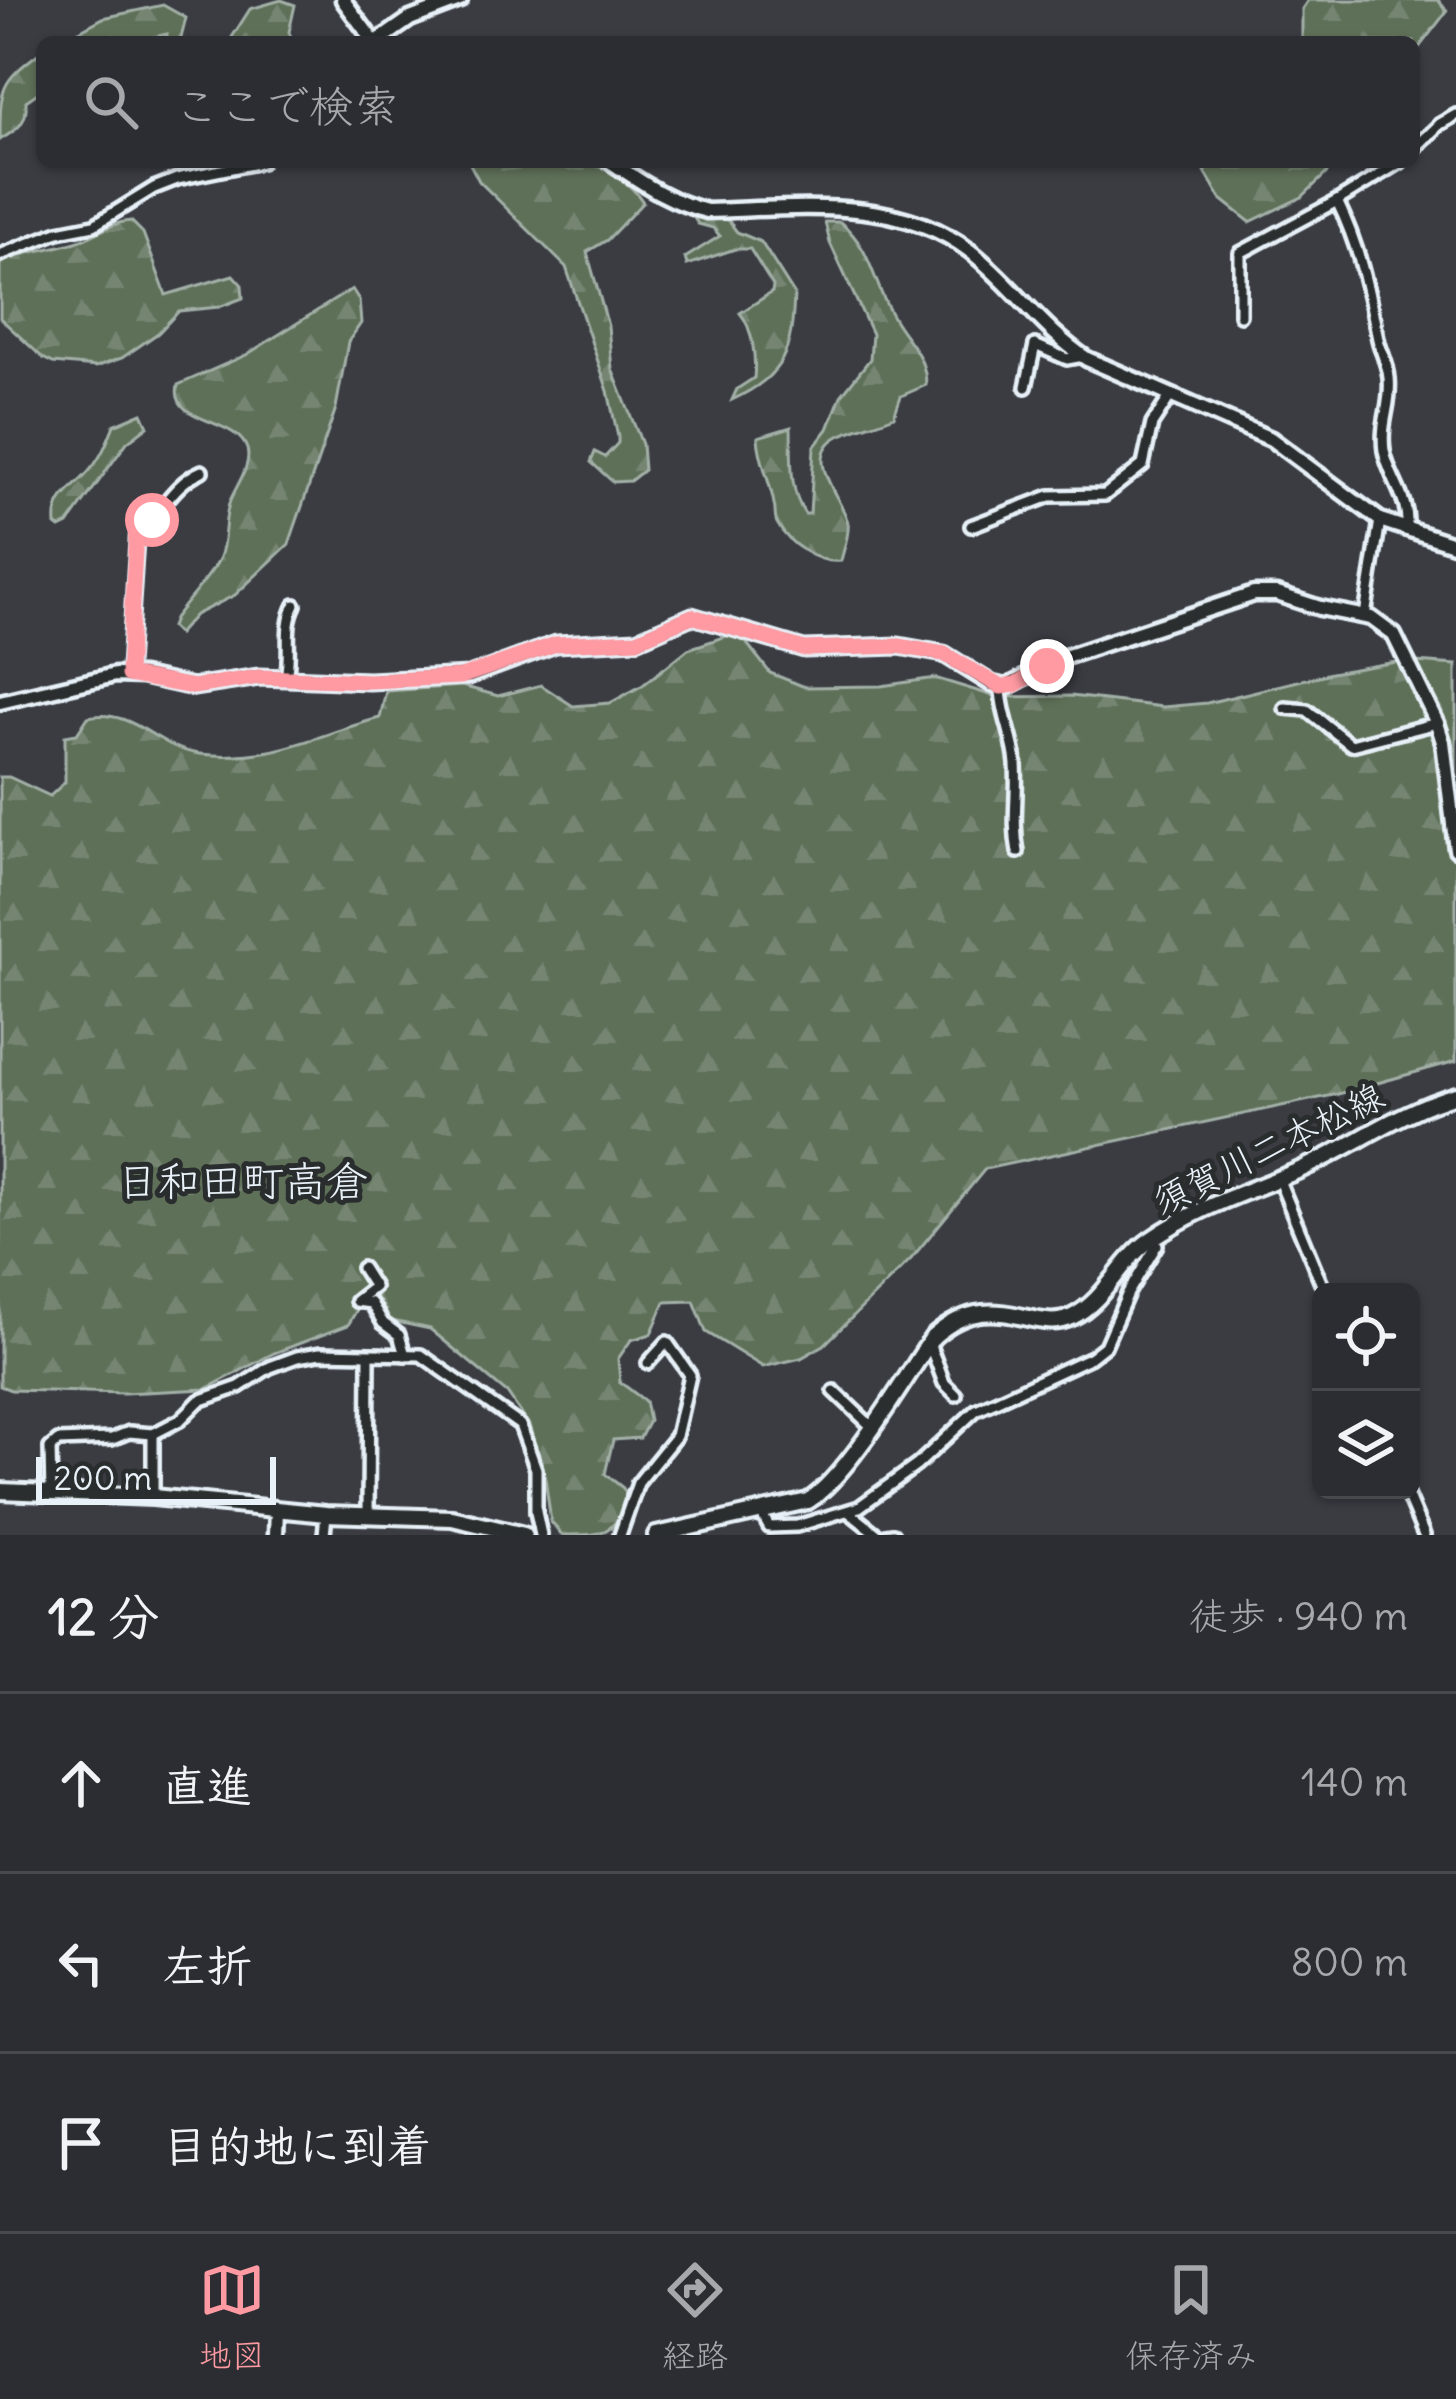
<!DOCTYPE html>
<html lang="ja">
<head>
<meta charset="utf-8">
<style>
  body { margin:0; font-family:Delius,"Klee One",sans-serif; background:#38393e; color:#f1f3f6 }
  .controls { position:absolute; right:36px; bottom:36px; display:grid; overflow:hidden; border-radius:18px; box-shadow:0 3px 9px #0004 }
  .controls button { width:108px; height:108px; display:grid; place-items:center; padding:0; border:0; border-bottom:3px solid #48494d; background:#2c2d32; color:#f1f3f6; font:60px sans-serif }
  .scale { position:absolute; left:36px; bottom:30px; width:240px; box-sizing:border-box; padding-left:12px; border:6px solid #e8f1f8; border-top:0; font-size:33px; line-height:42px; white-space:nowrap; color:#e8f1f8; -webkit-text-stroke:9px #2a2d2e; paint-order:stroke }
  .stop { position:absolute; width:36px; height:36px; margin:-27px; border:9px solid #ff9aa2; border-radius:50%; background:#fff }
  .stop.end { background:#ff9aa2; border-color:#fff; box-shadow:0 3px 12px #0008 }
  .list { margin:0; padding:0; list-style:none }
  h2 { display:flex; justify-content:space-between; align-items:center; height:156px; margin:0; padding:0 48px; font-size:51px }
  h2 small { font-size:39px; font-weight:400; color:#a6a8ac }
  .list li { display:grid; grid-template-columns:78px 1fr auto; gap:36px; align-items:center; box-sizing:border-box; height:180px; padding:0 48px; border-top:3px solid #48494d }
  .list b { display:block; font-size:45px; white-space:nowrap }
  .list em { font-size:39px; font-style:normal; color:#a6a8ac }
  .icon { flex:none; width:66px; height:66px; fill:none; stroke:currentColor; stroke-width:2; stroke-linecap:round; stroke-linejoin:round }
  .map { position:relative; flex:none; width:1456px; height:1535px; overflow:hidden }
  .search { position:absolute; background:#2c2d32; box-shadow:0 3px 9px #0004; left:36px; right:36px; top:36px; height:132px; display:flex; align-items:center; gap:30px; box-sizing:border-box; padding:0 42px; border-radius:18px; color:#a6a8ac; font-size:45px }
  .sheet { height:696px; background:#2c2d32 }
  nav { display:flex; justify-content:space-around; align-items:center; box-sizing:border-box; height:168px; border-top:3px solid #48494d; background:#2c2d32; font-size:33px; color:#a6a8ac }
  nav a { display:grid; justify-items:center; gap:6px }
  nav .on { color:#ff9aa2 }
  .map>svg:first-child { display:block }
  .forest { fill:url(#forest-firs); stroke:#a3b0a8; stroke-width:3 }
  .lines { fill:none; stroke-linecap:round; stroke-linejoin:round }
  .minor-casing { stroke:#e8f1f8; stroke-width:18 }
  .tertiary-casing { stroke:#e8f1f8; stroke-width:21 }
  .secondary-casing { stroke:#e8f1f8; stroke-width:22 }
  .minor { stroke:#2a2d2e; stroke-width:9 }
  .tertiary { stroke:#2a2d2e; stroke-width:12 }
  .secondary { stroke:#2a2d2e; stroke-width:14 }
  .route { stroke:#ff9aa2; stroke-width:15 }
  .labels { text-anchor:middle; stroke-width:10; stroke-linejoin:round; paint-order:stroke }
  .street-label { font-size:36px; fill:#e8f1f8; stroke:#2a2d2e }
  .quarter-label { font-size:42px; fill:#e8f1f8; stroke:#2a2d2e }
</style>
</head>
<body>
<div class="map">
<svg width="1456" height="1535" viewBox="0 0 1456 1535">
  <defs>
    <pattern id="forest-firs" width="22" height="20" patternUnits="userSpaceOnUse" patternTransform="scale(3)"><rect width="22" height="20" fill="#5e7059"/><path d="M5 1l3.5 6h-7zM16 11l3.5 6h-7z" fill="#758572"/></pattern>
  </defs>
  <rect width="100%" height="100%" fill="#3a3c42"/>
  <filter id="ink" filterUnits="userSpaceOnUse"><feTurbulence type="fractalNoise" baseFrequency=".00833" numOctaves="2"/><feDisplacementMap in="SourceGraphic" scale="24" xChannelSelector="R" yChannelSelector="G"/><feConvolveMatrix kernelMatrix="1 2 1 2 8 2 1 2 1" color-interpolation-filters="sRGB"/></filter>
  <g filter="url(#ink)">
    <!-- forest -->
    <g class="forest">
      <path d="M281,0L295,5L289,32L293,42H229L250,9Z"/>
      <path d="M1308,0H1438L1447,11L1414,54V42H1302V9Z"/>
      <path d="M163,5L186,18L180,42H166L167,34L132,42H59L103,18Z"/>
      <path d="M42,51V90L26,101C28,123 18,129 0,140C0,87 0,82 42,51Z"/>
      <path d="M469,162H587C609,169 631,183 643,202L607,240L587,252L608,326L612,369L642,444L644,470L630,481L613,482L591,462L595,452L605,457L618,443V437L608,391L566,267L479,181Z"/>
      <path d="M1215,162H1338L1302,197L1250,222L1221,199L1205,172Z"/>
      <path d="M692,215L728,220L737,232L761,242L794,294C792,351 785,375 732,400L737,389L754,378C756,359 753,328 740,313L772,292L773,286L750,249H735L687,265L685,258L720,236L713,228L698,224Z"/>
      <path d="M131,221L143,233L166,295L233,275L242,285L243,298L219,307L179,311L158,333L122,358L96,367L53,363L43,358L0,318V264C26,250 50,250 76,242C97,236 109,222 131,221Z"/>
      <path d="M825,222H840C873,249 873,285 894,319C908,343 926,355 926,385L901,396L894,416C877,424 855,428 839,436C800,457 844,500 848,523C850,533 843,551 841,561C818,564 788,544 777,523C774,517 776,510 774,504C770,480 759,461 758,437L791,427C792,456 788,489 805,514H810L814,447L828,429L841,396L870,359L872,334L830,243Z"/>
      <path d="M352,289L359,300L361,323L348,342L336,408L289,544L235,595L195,615L178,634L171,627L175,617C186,602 215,571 220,557C227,539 223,519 230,501C236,486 252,465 247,449C238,418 169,424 178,385L246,355Z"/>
      <path d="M142,413L148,426L127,442L68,524L60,528L56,525C53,495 75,490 91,469C102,456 108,440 114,425Z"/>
      <path d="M738,632L770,673L805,687L881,686L935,678L997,697L1071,696L1163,707L1207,703L1331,673L1402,661L1456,665V1061L1338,1094L985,1169L911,1259L824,1345L801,1358L763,1367L706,1332L694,1301L665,1302L651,1334L631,1340L618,1359L620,1382L645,1401L649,1421L640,1438L613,1440L605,1474L623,1488L629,1503C609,1535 605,1535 562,1535L551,1522L545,1478L529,1425L507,1393L430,1329L392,1321L359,1306L348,1325L274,1353L206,1389L124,1393L11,1390L0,1386V777H9L50,796L65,782V736L77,734L88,717C133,707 159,750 200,754C273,762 314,735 380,718L386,691L462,686L498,696L541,685L573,706L610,703L643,685L688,649Z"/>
    </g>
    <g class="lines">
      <defs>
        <g id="minor">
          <path d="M1414,149L1440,124L1456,115"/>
          <path d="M1401,162L1337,201C1358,244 1368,287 1377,334C1379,349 1388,363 1389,378C1392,405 1380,421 1384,451C1389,479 1412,502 1406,530"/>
          <path d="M0,255L58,232L94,225L154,188L177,179L261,162"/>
          <path d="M1240,315V253L1337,201"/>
          <path d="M1026,387L1035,345L1067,359L1083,356"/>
          <path d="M971,526L1050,496L1105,495L1143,465L1152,424L1171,395"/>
          <path d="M1365,616L1380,520"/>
          <path d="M128,675L137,533C161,514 172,484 202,471"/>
          <path d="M286,678C292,651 283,628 295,605"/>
          <path d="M1001,687C1001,714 1014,737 1016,764C1018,794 1012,822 1018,852"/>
          <path d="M1285,708L1307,710L1351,745L1437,723"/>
          <path d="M1278,1178L1325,1292"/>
          <path d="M362,1268L374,1287L356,1301L371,1303L383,1323L399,1335L405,1355"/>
          <path d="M929,1343L944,1383L956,1395"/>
          <path d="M834,1391L871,1426"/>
          <path d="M1405,1490L1424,1535"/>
          <path d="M51,1495L50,1448L58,1441L112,1439L129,1432L153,1434L180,1420L199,1401L239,1387L270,1367L297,1357L320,1353L421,1355L520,1425L536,1469V1512L541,1535"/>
          <path d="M153,1497V1434"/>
          <path d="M849,1512L878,1535"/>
          <path d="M762,1514L769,1527L797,1526L859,1507L917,1465L976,1410L1091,1357L1105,1346L1128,1293L1157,1245L1154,1237"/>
          <path d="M368,1515L369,1356"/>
          <path d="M324,1535L326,1514"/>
          <path d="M620,1535L638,1483L676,1436L690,1375L667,1342L648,1363"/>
          <path d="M886,1535L893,1534"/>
        </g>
        <g id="tertiary">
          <path d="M343,0L374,42"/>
          <path d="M377,42L410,19L460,0"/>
          <path d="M611,162C643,183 669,202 707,211C794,209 896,194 970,251C1012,284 1042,329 1087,359L1271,439L1380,520L1456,545"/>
          <path d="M0,702L115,675L142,676L193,687L259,677L369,681L469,676L556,644L637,640L692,616L804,649L899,646L944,654L992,684L1006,687L1065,657L1254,594H1277L1320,608L1371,618L1394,635L1437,723L1443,742L1456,849"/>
          <path d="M276,1535L277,1509"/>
        </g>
        <g id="secondary">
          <path d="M0,1491L153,1497L326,1514L452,1518L524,1535"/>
          <path d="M656,1535L808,1501C847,1477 905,1378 933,1337C993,1284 1033,1336 1072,1317C1105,1301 1120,1261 1150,1240C1194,1209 1241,1194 1290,1174C1347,1151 1396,1112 1456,1095"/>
        </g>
      </defs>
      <!-- minor casing -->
      <use href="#minor" class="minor-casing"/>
      <!-- tertiary casing -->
      <use href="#tertiary" class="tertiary-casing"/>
      <!-- secondary casing -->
      <use href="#secondary" class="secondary-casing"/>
      <!-- minor -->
      <use href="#minor" class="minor"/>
      <!-- tertiary -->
      <use href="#tertiary" class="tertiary"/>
      <!-- secondary -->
      <use href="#secondary" class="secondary"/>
    </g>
  </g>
  <g class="lines" filter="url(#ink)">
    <!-- route -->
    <path class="route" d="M152,520L136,533L128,675L193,687L259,677L369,681L461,677L556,644L637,640L692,616L804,649L899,646L944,654L1001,687L1015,685L1047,666"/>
  </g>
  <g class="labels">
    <!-- street labels -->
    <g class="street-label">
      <text transform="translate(1268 1148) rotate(-26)" y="13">須賀川二本松線</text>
    </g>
    <!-- quarter labels -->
    <g class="quarter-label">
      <text x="242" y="1196">日和田町高倉</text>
    </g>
  </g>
</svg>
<div class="controls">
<button><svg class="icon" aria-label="locate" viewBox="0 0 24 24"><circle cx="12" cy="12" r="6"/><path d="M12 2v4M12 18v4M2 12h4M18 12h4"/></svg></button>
<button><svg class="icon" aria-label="layers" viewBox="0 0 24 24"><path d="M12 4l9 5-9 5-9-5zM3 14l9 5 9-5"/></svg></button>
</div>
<div class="scale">200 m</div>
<div class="stop" style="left:152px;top:520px"></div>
<div class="stop end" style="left:1047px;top:666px"></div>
<div class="search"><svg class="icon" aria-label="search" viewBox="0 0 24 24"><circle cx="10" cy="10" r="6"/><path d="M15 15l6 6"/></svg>ここで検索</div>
</div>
<section class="sheet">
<h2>12 分<small>徒歩 · 940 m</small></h2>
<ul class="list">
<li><svg class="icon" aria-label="ahead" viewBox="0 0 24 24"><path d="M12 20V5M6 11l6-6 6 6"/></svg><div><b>直進</b></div><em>140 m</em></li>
<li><svg class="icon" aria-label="left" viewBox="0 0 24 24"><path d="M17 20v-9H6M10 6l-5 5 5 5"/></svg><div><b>左折</b></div><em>800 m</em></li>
<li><svg class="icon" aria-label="arrive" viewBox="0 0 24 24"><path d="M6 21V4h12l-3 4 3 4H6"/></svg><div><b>目的地に到着</b></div></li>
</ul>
</section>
<nav>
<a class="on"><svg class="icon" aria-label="map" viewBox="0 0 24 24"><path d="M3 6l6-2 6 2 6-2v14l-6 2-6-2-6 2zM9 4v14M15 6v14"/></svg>地図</a>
<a><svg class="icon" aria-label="directions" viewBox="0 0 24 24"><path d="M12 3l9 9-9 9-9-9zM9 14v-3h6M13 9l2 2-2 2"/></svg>経路</a>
<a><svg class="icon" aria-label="saved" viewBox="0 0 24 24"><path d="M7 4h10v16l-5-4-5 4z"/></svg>保存済み</a>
</nav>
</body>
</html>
